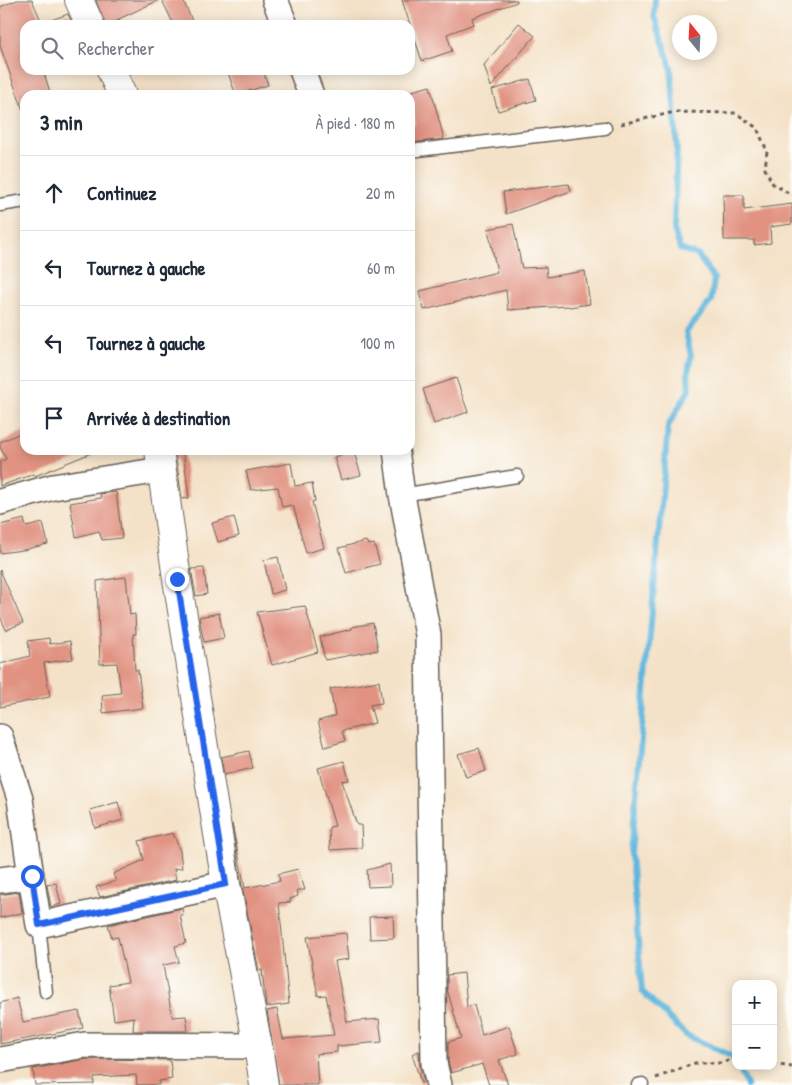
<!DOCTYPE html>
<html lang="fr">
<head>
<meta charset="utf-8">
<style>
  body { margin:0; font-family:"Patrick Hand",sans-serif; background:#f6f6f7; color:#1f2937 }
  .controls { position:absolute; right:15px; bottom:15px; display:grid; overflow:hidden; border-radius:10px; box-shadow:0 2px 12px #0003 }
  .controls button { width:45px; height:45px; display:grid; place-items:center; padding:0; border:0; border-bottom:1px solid #e0e1e3; background:#fff; color:#1f2937; font:25px sans-serif }
  .compass { position:absolute; left:672px; top:15px; width:45px; height:45px; border-radius:50%; background:#fff; box-shadow:0 2px 12px #0003; rotate:342deg }
  .stop { position:absolute; width:15px; height:15px; margin:-11px; border:4px solid #2563eb; border-radius:50%; background:#fff }
  .stop.end { background:#2563eb; border-color:#fff; box-shadow:0 1px 5px #0008 }
  .list { margin:0; padding:0; list-style:none }
  h2 { display:flex; justify-content:space-between; align-items:center; height:65px; margin:0; padding:0 20px; font-size:21px }
  h2 small { font-size:16px; font-weight:400; color:#747a83 }
  .list li { display:grid; grid-template-columns:32px 1fr auto; gap:15px; align-items:center; box-sizing:border-box; height:75px; padding:0 20px; border-top:1px solid #e0e1e3 }
  .list b { display:block; font-size:19px; white-space:nowrap }
  .list em { font-size:16px; font-style:normal; color:#747a83 }
  .icon { flex:none; width:28px; height:28px; fill:none; stroke:currentColor; stroke-width:2; stroke-linecap:round; stroke-linejoin:round }
  .map { position:relative; flex:none; width:792px; height:1085px; overflow:hidden }
  .search { position:absolute; background:#fff; box-shadow:0 2px 12px #0003; left:20px; top:20px; width:395px; height:55px; display:flex; align-items:center; gap:12px; box-sizing:border-box; padding:0 18px; border-radius:15px; color:#747a83; font-size:19px }
  .panel { position:absolute; background:#fff; box-shadow:0 2px 12px #0003; left:20px; top:90px; width:395px; height:365px; border-radius:15px }
  .map>svg:first-child { display:block }
  .lines { fill:none; stroke-linecap:round; stroke-linejoin:round }
  .stream { stroke:#61b8de; stroke-width:6 }
  .building { fill:#e19281 }
  .service-casing { stroke:#686158; stroke-width:15 }
  .minor-casing { stroke:#686158; stroke-width:28 }
  .tertiary-casing { stroke:#686158; stroke-width:30 }
  .path { stroke:#686158; stroke-width:3; stroke-dasharray:4 4; stroke-linecap:butt }
  .service { stroke:#fff; stroke-width:12 }
  .minor { stroke:#fff; stroke-width:25 }
  .tertiary { stroke:#fff; stroke-width:28 }
  .route { stroke:#2563eb; stroke-width:6 }
</style>
</head>
<body>
<div class="map">
<svg width="792" height="1085" viewBox="0 0 792 1085">
  <rect width="100%" height="100%" fill="#fdfcf7"/>
  <filter id="ink" filterUnits="userSpaceOnUse"><feTurbulence type="fractalNoise" baseFrequency=".02" numOctaves="2"/><feDisplacementMap in="SourceGraphic" scale="10" xChannelSelector="R" yChannelSelector="G"/><feConvolveMatrix kernelMatrix="1 2 1 2 8 2 1 2 1" color-interpolation-filters="sRGB"/></filter>
  <filter id="wash" filterUnits="userSpaceOnUse"><feTurbulence type="fractalNoise" baseFrequency=".0096" numOctaves="4" result="noise"/><feDisplacementMap in="SourceGraphic" scale="20" xChannelSelector="R" yChannelSelector="G"/><feGaussianBlur stdDeviation="1.12" result="paint"/><feColorMatrix in="noise" values="0 0 0 0 0 0 0 0 0 0 0 0 0 0 0 0 0 1.4 0 .05"/><feComposite in="paint" operator="in"/></filter>
  <g filter="url(#wash)">
    <rect width="100%" height="100%" fill="#f4e2c8"/>
    <g class="lines">
      <!-- stream -->
      <g class="stream">
        <path d="M655,0L654,16L671,67L677,148L674,229L680,249L698,255L714,279L711,301L686,332L691,356L688,373L689,390L668,426L631,854L642,991L686,1035L733,1057L736,1063"/>
        <path d="M738,1066L747,1085"/>
      </g>
    </g>
    <g id="blocks">
      <!-- building -->
      <g class="building">
        <path d="M17,0H32L43,25V23L68,14L73,25H25V70H43L51,95H25V109L23,110L0,46V7Z"/>
        <path d="M96,0H159L119,19L120,20L105,25Z"/>
        <path d="M162,0H183L194,25H174Z"/>
        <path d="M402,0H517V2L472,18L474,24L447,34L452,51L422,61Z"/>
        <path d="M519,23L535,36L491,87L484,65Z"/>
        <path d="M227,70H263L268,85L236,95Z"/>
        <path d="M530,79L536,100L498,111L492,90Z"/>
        <path d="M430,86L444,139L410,143V125L416,124L408,92Z"/>
        <path d="M569,184L571,191L506,214L503,192Z"/>
        <path d="M723,195H744V210L792,204V224L770,227L771,243L754,245V240H724Z"/>
        <path d="M513,224L522,268L546,267L547,277L585,271L590,304L569,307L568,306L508,310L506,290L424,310L420,291L497,272L488,229Z"/>
        <path d="M456,378L468,412L434,424L423,389Z"/>
        <path d="M25,431V450L96,451L35,476L34,474L0,486V462L6,459L0,447V442Z"/>
        <path d="M175,450H183L189,498L182,499Z"/>
        <path d="M354,452L361,475L341,480L334,457Z"/>
        <path d="M291,463L295,486L312,483L315,501L312,502L324,548L306,553L293,505L282,507L278,487L251,490L246,471Z"/>
        <path d="M116,492L122,538L102,540L99,531L76,537L70,503L101,498L100,494Z"/>
        <path d="M234,517L239,536L218,542L212,523Z"/>
        <path d="M24,519L26,527L43,523L48,544L23,550L0,553V525Z"/>
        <path d="M366,541L368,545L374,544L380,564L346,573L339,548Z"/>
        <path d="M278,557L285,590L271,594L264,560Z"/>
        <path d="M204,568L207,594L196,596L191,569Z"/>
        <path d="M0,570L23,623L6,630L0,616Z"/>
        <path d="M126,577L130,615L135,614L136,634H133L135,670H138L143,708L103,713L102,695L121,693L117,663L100,664L97,581Z"/>
        <path d="M305,606L318,652L272,665L257,612Z"/>
        <path d="M219,613L224,638L204,642L199,617Z"/>
        <path d="M373,623L378,650L325,660L320,637L352,629V627Z"/>
        <path d="M49,638L50,644L70,641L73,659L44,663L50,697L0,707V664L30,656L28,641Z"/>
        <path d="M379,681L382,703L370,705L375,723L342,731L345,741L325,747L318,721L335,716L330,689Z"/>
        <path d="M479,748L486,771L466,777L458,754Z"/>
        <path d="M249,751L253,768L224,775L221,757Z"/>
        <path d="M344,761L349,780L342,781L357,825H361L362,848L330,850L329,827L335,826L318,768Z"/>
        <path d="M118,802L123,820L95,828L90,810Z"/>
        <path d="M232,824L245,888L280,881L278,874L298,869L305,890H297L298,896L290,899L291,902L279,903L289,1004L266,1007L262,970L259,971L241,881Z"/>
        <path d="M173,833L180,851L182,868L174,869L176,880L100,897L96,887L116,881L113,874L144,860L139,841Z"/>
        <path d="M390,864L391,886L368,887L367,870Z"/>
        <path d="M56,883L61,904L51,907L47,885Z"/>
        <path d="M19,892L22,913L0,918V895Z"/>
        <path d="M182,908L183,915H180L186,943L175,946L179,962L163,965L172,1017L186,1016L188,1031H133L134,1017L114,1020L109,985L128,982L118,937L112,938L108,925Z"/>
        <path d="M393,916L394,938L370,939L369,917Z"/>
        <path d="M346,933L349,959L335,961L347,1022L379,1019L382,1042L337,1046V1052L316,1054L318,1085H279L267,1011L277,1009L283,1039L334,1035L326,995L318,996L307,937Z"/>
        <path d="M464,973L467,1007L474,1005L482,1035L509,1026L518,1054L499,1060L508,1085H489L482,1064L451,1073L448,1061V1042L461,1038L447,989V975Z"/>
        <path d="M17,998L23,1022L79,1011L83,1028L0,1044V1003Z"/>
        <path d="M419,1051L420,1066L424,1082L421,1083L412,1054Z"/>
        <path d="M86,1059L170,1060L172,1079L159,1081V1085H137L136,1075L94,1077V1084L35,1085L33,1069Z"/>
      </g>
    </g>
  </g>
  <g filter="url(#ink)">
    <use href="#blocks" fill-opacity="0" stroke="#686158" stroke-width="1"/>
    <g class="lines">
      <defs>
        <g id="service">
          <path d="M410,151L605,128"/>
          <path d="M0,205L25,201"/>
          <path d="M402,495L517,476"/>
          <path d="M39,925L46,992"/>
          <path d="M638,1085L642,1084"/>
        </g>
        <g id="minor">
          <path d="M275,0L285,25"/>
          <path d="M302,70L311,95"/>
          <path d="M396,450L402,495L428,635L434,1063L439,1085"/>
          <path d="M0,502L53,487L161,470"/>
          <path d="M0,737L20,799L31,876"/>
          <path d="M0,880L31,876L39,925L226,884"/>
          <path d="M0,1060L85,1045L258,1046"/>
        </g>
        <g id="tertiary">
          <path d="M79,0L90,25"/>
          <path d="M111,70L122,95"/>
          <path d="M159,450L177,579L226,884L258,1046L264,1085"/>
        </g>
      </defs>
      <!-- service casing -->
      <use href="#service" class="service-casing"/>
      <!-- minor casing -->
      <use href="#minor" class="minor-casing"/>
      <!-- tertiary casing -->
      <use href="#tertiary" class="tertiary-casing"/>
      <!-- path -->
      <g class="path">
        <path d="M621,124L675,112L736,113L757,128L767,151L765,169L773,184L792,195"/>
        <path d="M773,1064L792,1067"/>
        <path d="M656,1078L695,1063H722L736,1058"/>
      </g>
      <!-- service -->
      <use href="#service" class="service"/>
      <!-- minor -->
      <use href="#minor" class="minor"/>
      <!-- tertiary -->
      <use href="#tertiary" class="tertiary"/>
    </g>
  </g>
  <g class="lines" filter="url(#ink)">
    <!-- route -->
    <path class="route" d="M32,876L39,925L226,884L177,579"/>
  </g>
</svg>
<div class="controls">
<button>+</button>
<button>−</button>
</div>
<svg class="compass" viewBox="-18 -18 36 36"><path d="M0-13l5 13h-10z" fill="#e53935"/><path d="M0 13l5-13h-10z" fill="#747a83"/></svg>
<div class="stop" style="left:32px;top:876px"></div>
<div class="stop end" style="left:177px;top:579px"></div>
<div class="search"><svg class="icon" aria-label="search" viewBox="0 0 24 24"><circle cx="10" cy="10" r="6"/><path d="M15 15l6 6"/></svg>Rechercher</div>
<section class="panel">
<h2>3 min<small>À pied · 180 m</small></h2>
<ul class="list">
<li><svg class="icon" aria-label="ahead" viewBox="0 0 24 24"><path d="M12 20V5M6 11l6-6 6 6"/></svg><div><b>Continuez</b></div><em>20 m</em></li>
<li><svg class="icon" aria-label="left" viewBox="0 0 24 24"><path d="M17 20v-9H6M10 6l-5 5 5 5"/></svg><div><b>Tournez à gauche</b></div><em>60 m</em></li>
<li><svg class="icon" aria-label="left" viewBox="0 0 24 24"><path d="M17 20v-9H6M10 6l-5 5 5 5"/></svg><div><b>Tournez à gauche</b></div><em>100 m</em></li>
<li><svg class="icon" aria-label="arrive" viewBox="0 0 24 24"><path d="M6 21V4h12l-3 4 3 4H6"/></svg><div><b>Arrivée à destination</b></div></li>
</ul>
</section>
</div>
</body>
</html>
